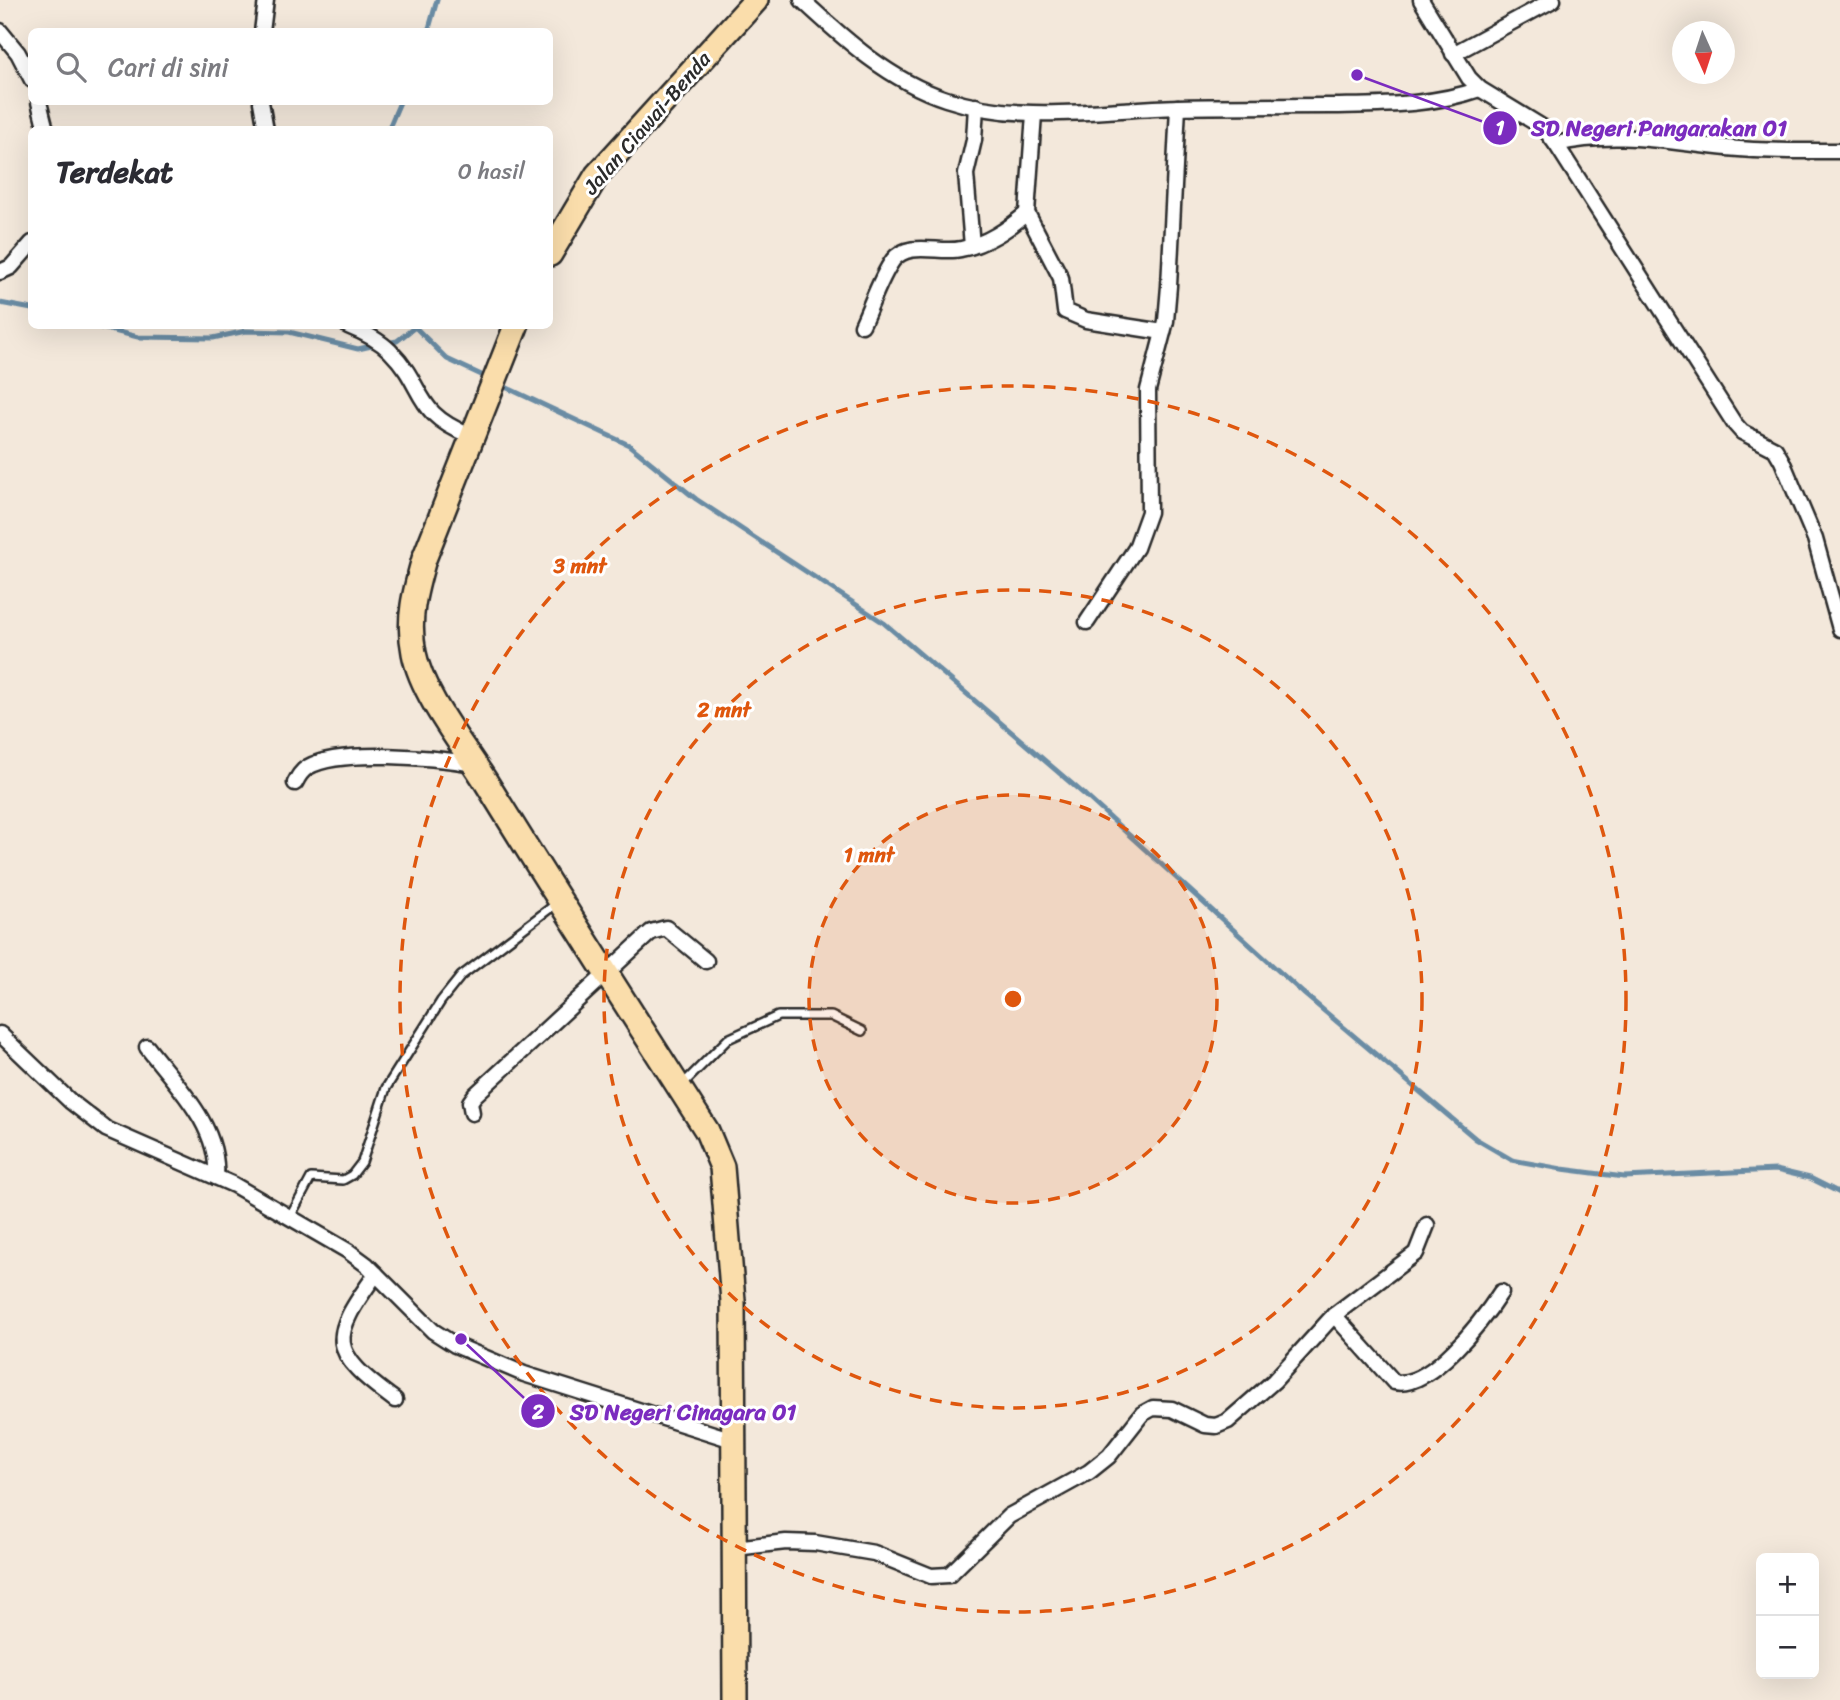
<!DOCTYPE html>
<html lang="id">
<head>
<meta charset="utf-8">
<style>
  body { margin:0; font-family:Sriracha,sans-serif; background:#f2f2f3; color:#2b2b33 }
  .controls { position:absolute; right:21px; bottom:21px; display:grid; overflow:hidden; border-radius:10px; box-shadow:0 7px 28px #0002 }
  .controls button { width:63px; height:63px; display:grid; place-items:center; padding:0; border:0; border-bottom:2px solid #e1e1e2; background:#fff; color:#2b2b33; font:35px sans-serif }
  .compass { position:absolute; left:1672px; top:21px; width:63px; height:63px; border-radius:50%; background:#fff; box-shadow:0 7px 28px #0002; rotate:177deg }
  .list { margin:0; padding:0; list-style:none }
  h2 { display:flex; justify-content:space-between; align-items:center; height:91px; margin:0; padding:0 28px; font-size:30px }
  h2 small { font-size:23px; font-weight:400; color:#7c7c81 }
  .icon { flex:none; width:38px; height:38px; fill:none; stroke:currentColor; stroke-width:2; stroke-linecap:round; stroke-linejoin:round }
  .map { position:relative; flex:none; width:1840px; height:1700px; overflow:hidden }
  .search { position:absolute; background:#fff; box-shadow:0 7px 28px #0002; left:28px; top:28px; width:525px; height:77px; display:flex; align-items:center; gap:18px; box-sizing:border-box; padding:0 24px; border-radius:10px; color:#7c7c81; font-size:26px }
  .panel { position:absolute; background:#fff; box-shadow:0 7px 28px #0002; left:28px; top:126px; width:525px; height:203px; border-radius:10px }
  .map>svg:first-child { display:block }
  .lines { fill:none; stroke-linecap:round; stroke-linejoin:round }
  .stream { stroke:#6b8ca4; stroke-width:5 }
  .service-casing { stroke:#2b2b2b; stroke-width:12 }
  .minor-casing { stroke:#2b2b2b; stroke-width:19 }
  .trunk-casing { stroke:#2b2b2b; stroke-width:28 }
  .service { stroke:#fff; stroke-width:7 }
  .minor { stroke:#fff; stroke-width:14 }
  .trunk { stroke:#faddab; stroke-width:23 }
  .ring { fill:none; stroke:#df570e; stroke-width:3.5; stroke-dasharray:12 9 }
  .labels { text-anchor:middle; stroke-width:6; stroke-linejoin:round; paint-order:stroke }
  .street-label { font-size:21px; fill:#2b2b2b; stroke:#fff }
  .centre { fill:#df570e; stroke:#fff; stroke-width:3.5 }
  .ring-label { font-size:21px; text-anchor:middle; font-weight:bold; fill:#df570e; stroke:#fff; stroke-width:6; stroke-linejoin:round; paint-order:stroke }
  .leader { fill:none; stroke:#7b2cbf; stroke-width:2.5 }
  .callout-dot { fill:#7b2cbf; stroke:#fff; stroke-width:2.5 }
  .mark-label { font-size:21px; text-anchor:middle; font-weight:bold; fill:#fff }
  .callout-label { font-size:23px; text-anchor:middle; font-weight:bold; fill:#7b2cbf; stroke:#fff; stroke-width:6; stroke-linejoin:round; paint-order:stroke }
</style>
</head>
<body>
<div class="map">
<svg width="1840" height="1700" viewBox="0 0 1840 1700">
  <rect width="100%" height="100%" fill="#f3e8db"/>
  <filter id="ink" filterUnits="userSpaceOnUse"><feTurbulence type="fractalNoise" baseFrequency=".0143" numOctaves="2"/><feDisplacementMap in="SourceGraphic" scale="14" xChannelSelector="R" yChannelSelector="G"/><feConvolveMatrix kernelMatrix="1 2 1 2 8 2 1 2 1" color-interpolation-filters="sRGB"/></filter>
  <g filter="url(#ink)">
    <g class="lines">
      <!-- stream -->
      <g class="stream">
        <path d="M428,32L437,0"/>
        <path d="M388,130L400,102"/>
        <path d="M0,303L32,309"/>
        <path d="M94,326L138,337L213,338L246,331L289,332L358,349L376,345"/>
        <path d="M414,326L447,359L490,379"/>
        <path d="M386,343L397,341L415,327"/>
        <path d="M499,384L629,445L696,499L884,623L1085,795L1303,993L1476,1139L1512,1160L1562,1169L1624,1177L1776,1170L1810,1178L1840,1193"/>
      </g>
      <defs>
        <g id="service">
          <path d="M683,1084L728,1039L778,1016H831L862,1031"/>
          <path d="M290,1217L311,1178L343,1180L352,1175L362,1162L386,1088L441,1001L461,976L557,903"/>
        </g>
        <g id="minor">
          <path d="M802,0C844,39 890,81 946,99C1020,124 1101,109 1178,107C1230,106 1281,106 1333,106C1383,105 1431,106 1480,89"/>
          <path d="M1421,0L1469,78L1480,89L1544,128L1556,144L1734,423L1742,432L1775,449L1782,461L1815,539L1840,629"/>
          <path d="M0,31L18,53L32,80"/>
          <path d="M262,32L266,0"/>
          <path d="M1453,54L1553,0"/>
          <path d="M39,102L46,130"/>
          <path d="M261,102L266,130"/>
          <path d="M1034,114L1027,213L1061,278L1065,311L1086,320L1163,332"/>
          <path d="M1556,144C1617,130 1666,142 1727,148C1764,152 1803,151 1840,151"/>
          <path d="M972,246L966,174L974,140L976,106"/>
          <path d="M0,272L11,267L32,243"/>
          <path d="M862,325C872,304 880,278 893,260C909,240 940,254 961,249C987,244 1008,229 1027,213"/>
          <path d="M348,326C363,332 378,339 390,351C427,388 411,412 471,436"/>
          <path d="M1087,622L1136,548L1149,512L1148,390L1166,321L1169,286L1178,107"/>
          <path d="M295,783C298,777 301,771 308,767C340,748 437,758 475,764"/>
          <path d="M0,1034L70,1101L106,1129L234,1185L348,1251L367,1265L433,1331L455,1345L524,1374L736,1441"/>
          <path d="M147,1047C175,1084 220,1126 216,1177"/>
          <path d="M472,1113L470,1102L475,1095L651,932L666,928L706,961"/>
          <path d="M376,1274C329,1339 328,1351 395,1400"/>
          <path d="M1334,1315L1394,1382C1430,1390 1483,1320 1501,1292"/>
          <path d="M735,1548L786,1542L815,1543L874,1553L931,1576L949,1575L1009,1516L1089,1472L1109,1456L1142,1414L1153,1408L1172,1409L1205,1425L1216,1426L1228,1421L1274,1381L1334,1315L1416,1253L1427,1225"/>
        </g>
        <g id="trunk">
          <path d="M550,254L597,175L756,0"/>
          <path d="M516,326L424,559C415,591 407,619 414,653C422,695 463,745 486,782C558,899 633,1015 707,1131L722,1167L733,1301L735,1700"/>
        </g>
      </defs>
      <!-- service casing -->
      <use href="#service" class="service-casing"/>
      <!-- minor casing -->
      <use href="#minor" class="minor-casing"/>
      <!-- trunk casing -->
      <use href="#trunk" class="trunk-casing"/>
      <!-- service -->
      <use href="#service" class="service"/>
      <!-- minor -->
      <use href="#minor" class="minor"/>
      <!-- trunk -->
      <use href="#trunk" class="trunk"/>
    </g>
  </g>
  <!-- distance rings -->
  <circle cx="1013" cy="999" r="204" fill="#df570e" fill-opacity=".12"/>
  <g class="ring">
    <circle cx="1013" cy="999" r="204"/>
    <circle cx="1013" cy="999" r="409"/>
    <circle cx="1013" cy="999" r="613"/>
  </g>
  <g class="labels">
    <!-- street labels -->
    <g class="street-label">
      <text transform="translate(647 123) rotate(-49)" y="7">Jalan Ciawai-Benda</text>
    </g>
  </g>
  <circle cx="1013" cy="999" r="10" class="centre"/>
  <g class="ring-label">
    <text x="580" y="573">3 mnt</text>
    <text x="724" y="717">2 mnt</text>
    <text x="869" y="862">1 mnt</text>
  </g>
  <!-- callouts -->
  <path class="leader" d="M1357 75L1500 128M461 1339L538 1411"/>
  <g class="callout-dot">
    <circle cx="1357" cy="75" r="7"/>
    <circle cx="461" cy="1339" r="7"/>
    <circle cx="1500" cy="128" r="18"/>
    <circle cx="538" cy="1411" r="18"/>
  </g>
  <g class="mark-label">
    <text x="1500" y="135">1</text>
    <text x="538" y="1419">2</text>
  </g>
  <g class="callout-label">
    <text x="1659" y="136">SD Negeri Pangarakan 01</text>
    <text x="683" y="1420">SD Negeri Cinagara 01</text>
  </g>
</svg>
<div class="controls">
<button>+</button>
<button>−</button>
</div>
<svg class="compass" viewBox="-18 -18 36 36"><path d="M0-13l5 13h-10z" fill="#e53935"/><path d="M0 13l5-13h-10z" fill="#7c7c81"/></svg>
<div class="search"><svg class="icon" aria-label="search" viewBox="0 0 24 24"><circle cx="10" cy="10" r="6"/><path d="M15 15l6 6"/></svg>Cari di sini</div>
<section class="panel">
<h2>Terdekat<small>0 hasil</small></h2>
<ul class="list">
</ul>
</section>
</div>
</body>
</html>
